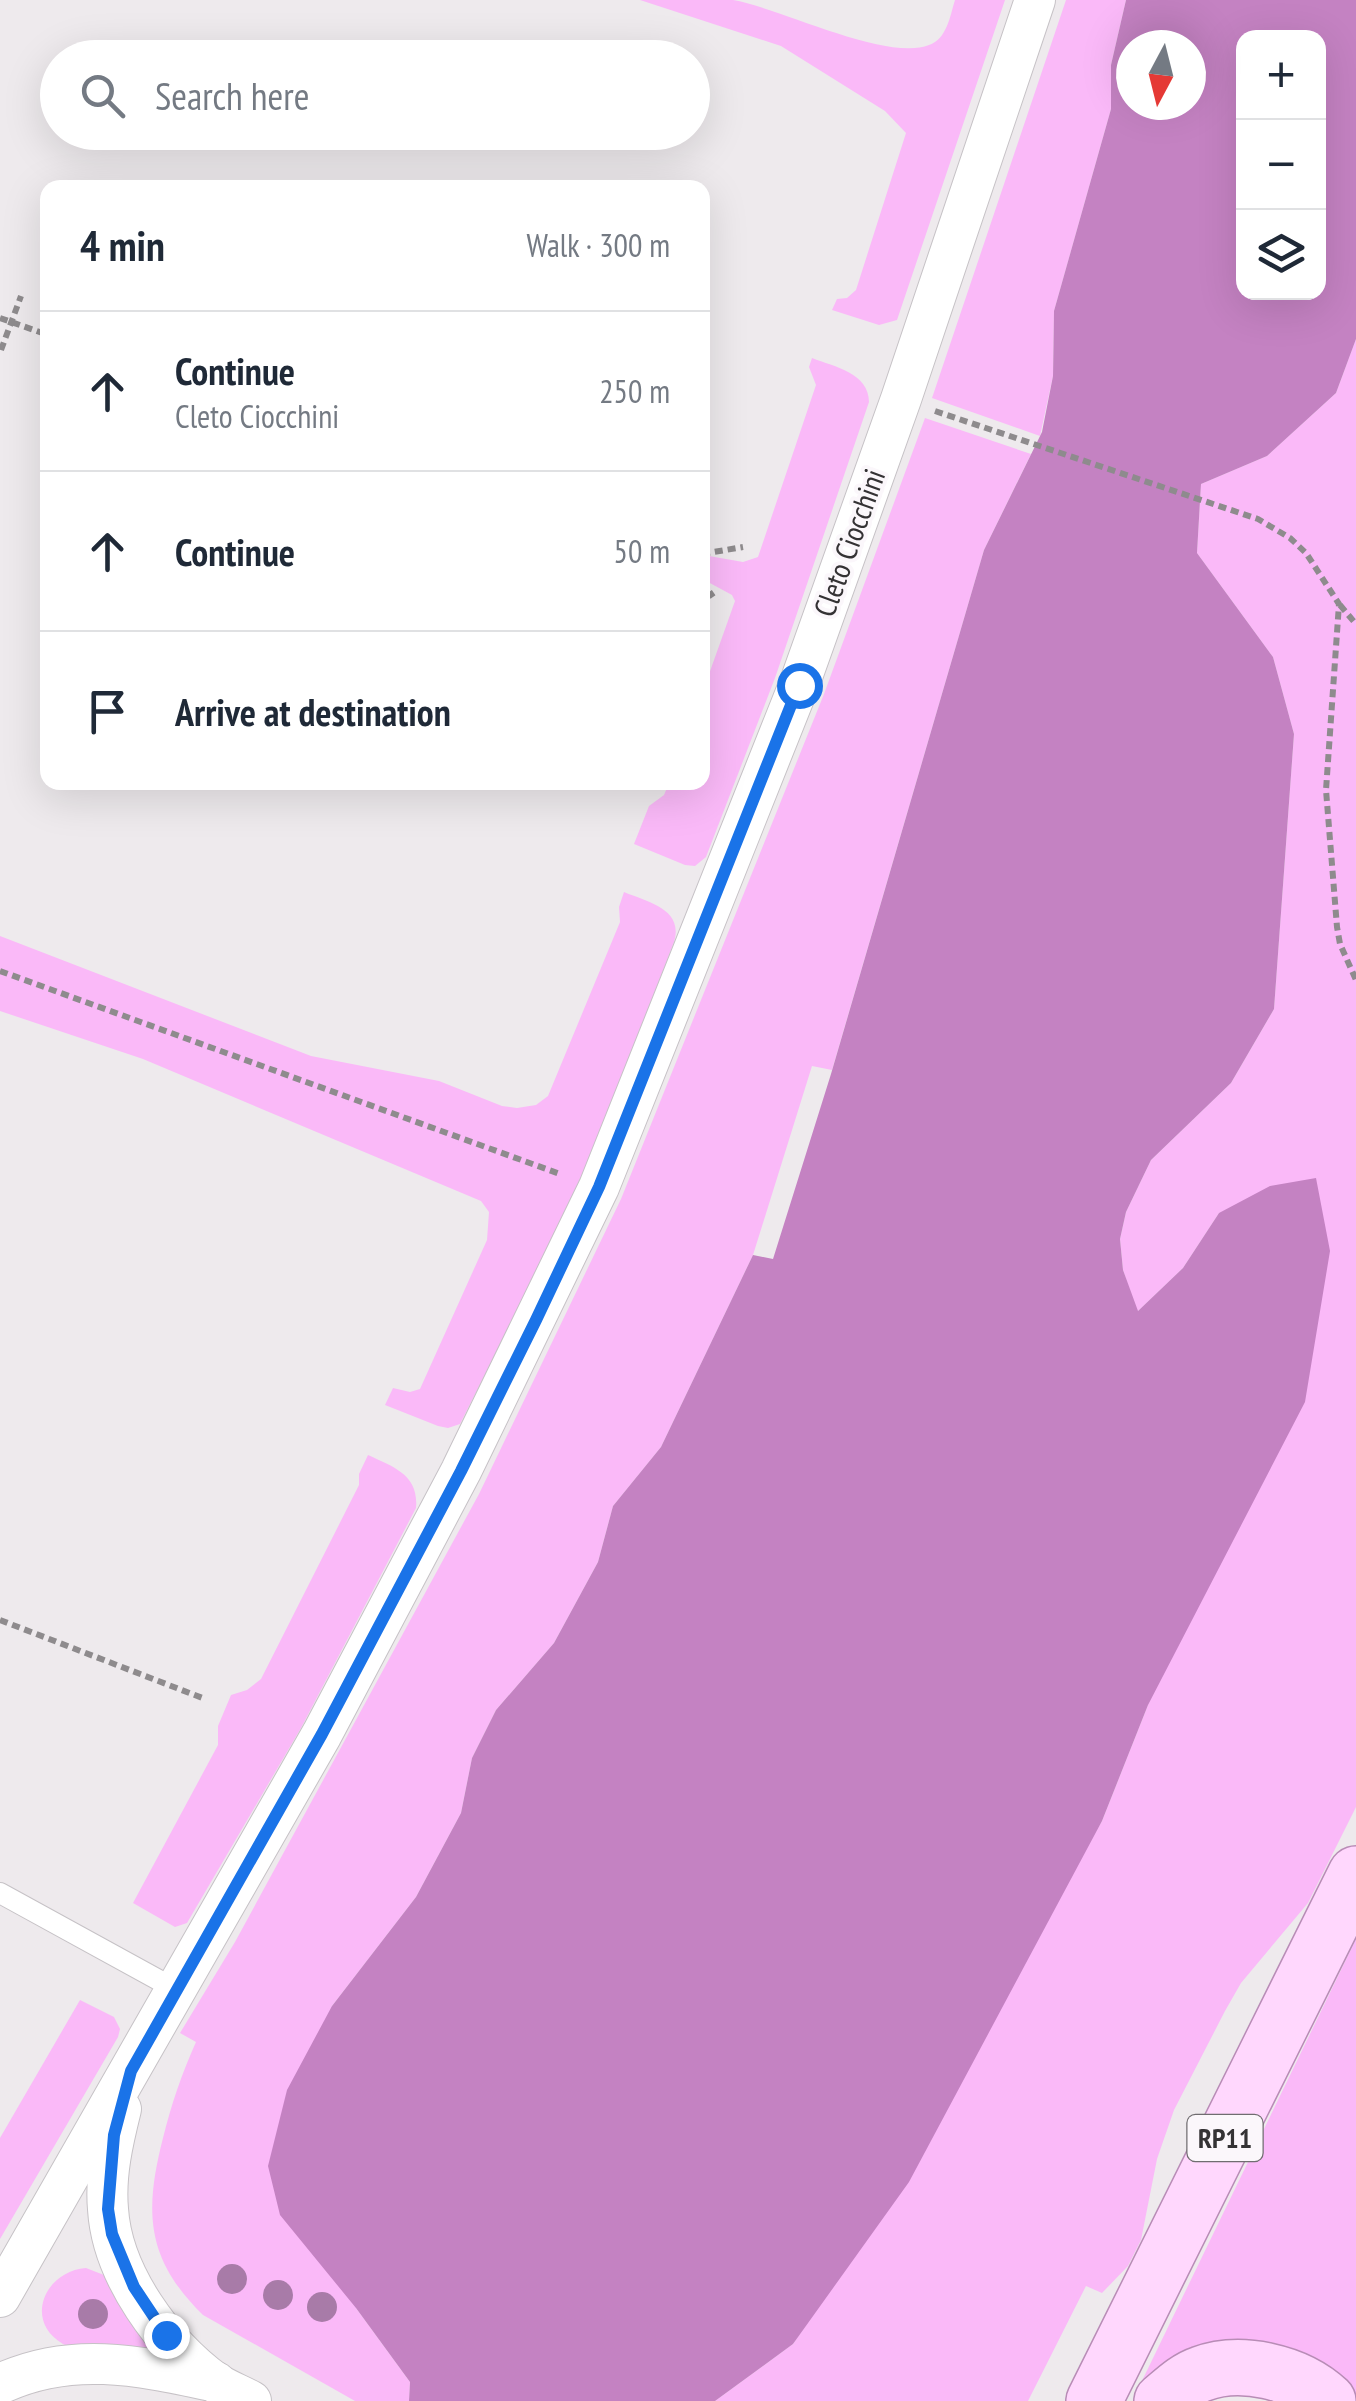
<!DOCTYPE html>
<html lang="en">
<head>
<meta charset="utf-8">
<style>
  body { margin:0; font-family:"PT Sans Narrow",sans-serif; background:#f2f2f3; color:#1f2937 }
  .controls { position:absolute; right:30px; top:30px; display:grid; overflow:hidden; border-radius:20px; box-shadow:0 10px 40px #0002 }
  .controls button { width:90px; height:90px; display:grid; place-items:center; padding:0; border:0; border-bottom:2px solid #e0e1e3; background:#fff; color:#1f2937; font:50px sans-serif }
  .compass { position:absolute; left:1116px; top:30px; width:90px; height:90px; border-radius:50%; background:#fff; box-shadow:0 10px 40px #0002; rotate:187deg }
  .stop { position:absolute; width:30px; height:30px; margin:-22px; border:8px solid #1a73e8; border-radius:50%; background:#fff }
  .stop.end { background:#1a73e8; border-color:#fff; box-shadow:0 2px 10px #0008 }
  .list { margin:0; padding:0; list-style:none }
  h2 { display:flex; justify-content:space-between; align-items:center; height:130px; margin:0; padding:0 40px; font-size:42px }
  h2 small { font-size:32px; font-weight:400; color:#747a83 }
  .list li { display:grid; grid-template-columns:65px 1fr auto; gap:30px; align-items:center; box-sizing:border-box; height:160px; padding:0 40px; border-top:2px solid #e0e1e3 }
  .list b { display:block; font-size:38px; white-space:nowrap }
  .list p { margin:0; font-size:32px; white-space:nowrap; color:#747a83 }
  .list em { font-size:32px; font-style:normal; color:#747a83 }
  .icon { flex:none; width:55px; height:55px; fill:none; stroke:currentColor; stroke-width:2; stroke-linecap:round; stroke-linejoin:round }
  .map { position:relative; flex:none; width:1356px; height:2401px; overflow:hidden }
  .search { position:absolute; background:#fff; box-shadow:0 10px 40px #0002; left:40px; top:40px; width:670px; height:110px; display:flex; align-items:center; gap:25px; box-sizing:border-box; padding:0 35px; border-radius:55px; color:#747a83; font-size:38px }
  .panel { position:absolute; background:#fff; box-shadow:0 10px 40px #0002; left:40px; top:180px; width:670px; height:610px; border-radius:20px }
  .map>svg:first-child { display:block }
  .green { fill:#fab9f8 }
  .water { fill:#c482c2; fill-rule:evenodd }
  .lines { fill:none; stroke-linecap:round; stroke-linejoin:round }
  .lane-casing { stroke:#c6c2c6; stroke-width:22 }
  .street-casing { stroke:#c6c2c6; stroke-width:42 }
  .primary-casing { stroke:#b88cb6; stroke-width:58 }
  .path { stroke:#8e8b8d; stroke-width:6; stroke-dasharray:8 5; stroke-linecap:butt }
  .lane { stroke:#fff; stroke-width:20 }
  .street { stroke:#fff; stroke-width:40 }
  .primary { stroke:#ffd7fd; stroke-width:55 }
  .tree { fill:#a87ba8 }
  .route { stroke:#1a73e8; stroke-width:12 }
  .labels { text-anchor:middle; stroke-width:8; stroke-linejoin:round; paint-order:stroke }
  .shield { fill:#fbf7fb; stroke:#706d70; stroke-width:2.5 }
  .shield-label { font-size:28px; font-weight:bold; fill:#343234 }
  .street-label { font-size:30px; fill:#343234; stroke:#fbf7fb }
</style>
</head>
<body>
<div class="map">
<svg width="1356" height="2401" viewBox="0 0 1356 2401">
  <rect width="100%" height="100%" fill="#eeeaed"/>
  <!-- green -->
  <g class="green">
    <path d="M640,0C669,0 704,0 733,0C780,8 887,62 929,45C947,39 950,16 955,0H1005L897,320L879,325L832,310L837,299L847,298L856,290L906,133L885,111L781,46Z"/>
    <path d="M1066,0H1126L1111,65V109L1054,311L1053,376L1040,436L932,398Z"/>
    <path d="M1356,339V1807L1308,1903L1241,1983L1225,2011L1174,2110L1157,2159L1141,2240L1128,2266L1102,2293L1086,2286L1028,2401H715L793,2344L844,2269L1102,1821L1148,1705L1219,1213L1183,1268L1137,1312L1123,1270L1120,1239L1126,1212L1151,1160L1231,1083L1274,1009L1294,734L1273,657L1197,553L1201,484L1267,456L1336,393Z"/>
    <path d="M812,358C835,367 869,373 869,402L775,678L706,857L695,866L685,865L634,844L649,806L664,795L669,783L702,782L703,691L735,601L732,595L708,582L703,571L709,556L743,562L758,557L816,385L809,367Z"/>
    <path d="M925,418L1031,454L984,550L832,1070L812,1066L753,1255L661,1447L613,1506L598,1562L554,1643L496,1710L472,1758L461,1813L416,1897L332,2006L356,2308L410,2382L409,2401H355L203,2315C146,2259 144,2212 163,2138C171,2105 182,2073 196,2042L180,2033L235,1942L479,1494L621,1199L824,694Z"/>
    <path d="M624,892C648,902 684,909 674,942L582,1182L460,1424L448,1428L438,1426L385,1405L393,1388L410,1392L420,1389L487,1240L489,1212L481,1201L143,1059L0,1011V936L311,1056L439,1081L502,1106L517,1108L536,1105L548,1096L620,922L619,907Z"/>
    <path d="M368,1455C394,1467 419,1475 416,1508L301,1728L187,1923L175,1927L133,1903L218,1745V1726L231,1695L247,1690L261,1679L359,1485V1474Z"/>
    <path d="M1356,1939V2401L1335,2386L1139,2387Z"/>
    <path d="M80,2000L114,2017L120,2029L118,2037L0,2239V2138Z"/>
    <path d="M86,2268L109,2277L163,2354C141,2352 80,2354 63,2344C23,2321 45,2271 86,2268Z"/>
  </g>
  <!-- water -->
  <path class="water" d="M1126,0H1356V339L1336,393L1267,456L1201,484L1197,553L1273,657L1294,734L1274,1009L1231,1083L1151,1160L1126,1212L1120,1239L1123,1270L1138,1311L1183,1268L1219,1213L1270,1186L1316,1178L1330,1251L1305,1402L1148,1705L1102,1821L909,2182L793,2344L715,2401H409L410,2382L356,2308L280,2215L268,2166L287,2090L332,2006L416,1897L461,1813L472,1758L496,1710L554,1643L598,1562L613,1506L661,1447L753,1255L773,1259L831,1074L984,550L1042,432L1053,376L1054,311L1111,109V65ZM1244,38H1318V292H1244ZM1131,45H1191V105H1131Z"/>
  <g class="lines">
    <defs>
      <path id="lane" d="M0,1893L175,1989"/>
      <g id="street">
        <path d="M121,2109C113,2141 105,2175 108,2209C112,2275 164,2345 216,2383C227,2390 240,2395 251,2401"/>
        <path d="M0,2297L322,1734L461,1471L599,1187L799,685L901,399L1035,0"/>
        <path d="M0,2384C72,2350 141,2366 216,2382"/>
      </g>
      <g id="primary">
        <path d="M1094,2401L1356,1874"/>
        <path d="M1162,2401C1174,2391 1186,2379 1201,2374C1241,2359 1297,2372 1328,2401"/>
      </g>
    </defs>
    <!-- lane casing -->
    <use href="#lane" class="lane-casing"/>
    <!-- street casing -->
    <use href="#street" class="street-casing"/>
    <!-- primary casing -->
    <use href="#primary" class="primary-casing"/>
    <!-- path -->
    <g class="path">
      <path d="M0,318L48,335"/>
      <path d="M1,350L21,296"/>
      <path d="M935,411L1258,519L1290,538L1306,553L1339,604L1326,790L1337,927L1340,944L1356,980"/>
      <path d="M702,554L743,547"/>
      <path d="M702,581L713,597"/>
      <path d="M1340,605L1356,624"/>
      <path d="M0,971L560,1174"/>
      <path d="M0,1620L205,1699"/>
    </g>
    <!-- lane -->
    <use href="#lane" class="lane"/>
    <!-- street -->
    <use href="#street" class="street"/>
    <!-- primary -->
    <use href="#primary" class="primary"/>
  </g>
  <!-- trees -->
  <g class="tree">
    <circle cx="232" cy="2279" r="15"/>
    <circle cx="278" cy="2295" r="15"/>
    <circle cx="322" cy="2307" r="15"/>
    <circle cx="93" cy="2314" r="15"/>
  </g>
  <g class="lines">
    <!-- route -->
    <path class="route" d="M166,2335L134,2287L112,2234L108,2209L114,2135L131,2071L322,1734L461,1471L536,1320L599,1187L799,685"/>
  </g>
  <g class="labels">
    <!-- shield labels -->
    <rect class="shield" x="1187.5" y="2115" width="75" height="46" rx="8"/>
    <g class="shield-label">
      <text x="1225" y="2148">RP11</text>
    </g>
    <!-- street labels -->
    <g class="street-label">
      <text transform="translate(850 543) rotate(-70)" y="10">Cleto Ciocchini</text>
    </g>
  </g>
</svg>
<div class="controls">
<button>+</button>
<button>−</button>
<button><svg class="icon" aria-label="layers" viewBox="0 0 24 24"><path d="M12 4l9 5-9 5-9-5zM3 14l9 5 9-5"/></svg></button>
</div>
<svg class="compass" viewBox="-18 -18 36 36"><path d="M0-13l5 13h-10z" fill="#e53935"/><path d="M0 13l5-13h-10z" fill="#747a83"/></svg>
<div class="stop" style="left:799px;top:685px"></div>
<div class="stop end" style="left:166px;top:2335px"></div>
<div class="search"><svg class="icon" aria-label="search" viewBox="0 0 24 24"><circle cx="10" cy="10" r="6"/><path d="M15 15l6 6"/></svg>Search here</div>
<section class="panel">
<h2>4 min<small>Walk · 300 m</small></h2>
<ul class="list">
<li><svg class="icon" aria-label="ahead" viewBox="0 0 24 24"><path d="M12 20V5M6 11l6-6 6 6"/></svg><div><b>Continue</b><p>Cleto Ciocchini</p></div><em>250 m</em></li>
<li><svg class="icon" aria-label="ahead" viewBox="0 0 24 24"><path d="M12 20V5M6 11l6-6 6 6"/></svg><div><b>Continue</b></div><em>50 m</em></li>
<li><svg class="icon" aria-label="arrive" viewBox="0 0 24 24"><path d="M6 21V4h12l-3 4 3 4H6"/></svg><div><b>Arrive at destination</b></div></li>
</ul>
</section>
</div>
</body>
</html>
